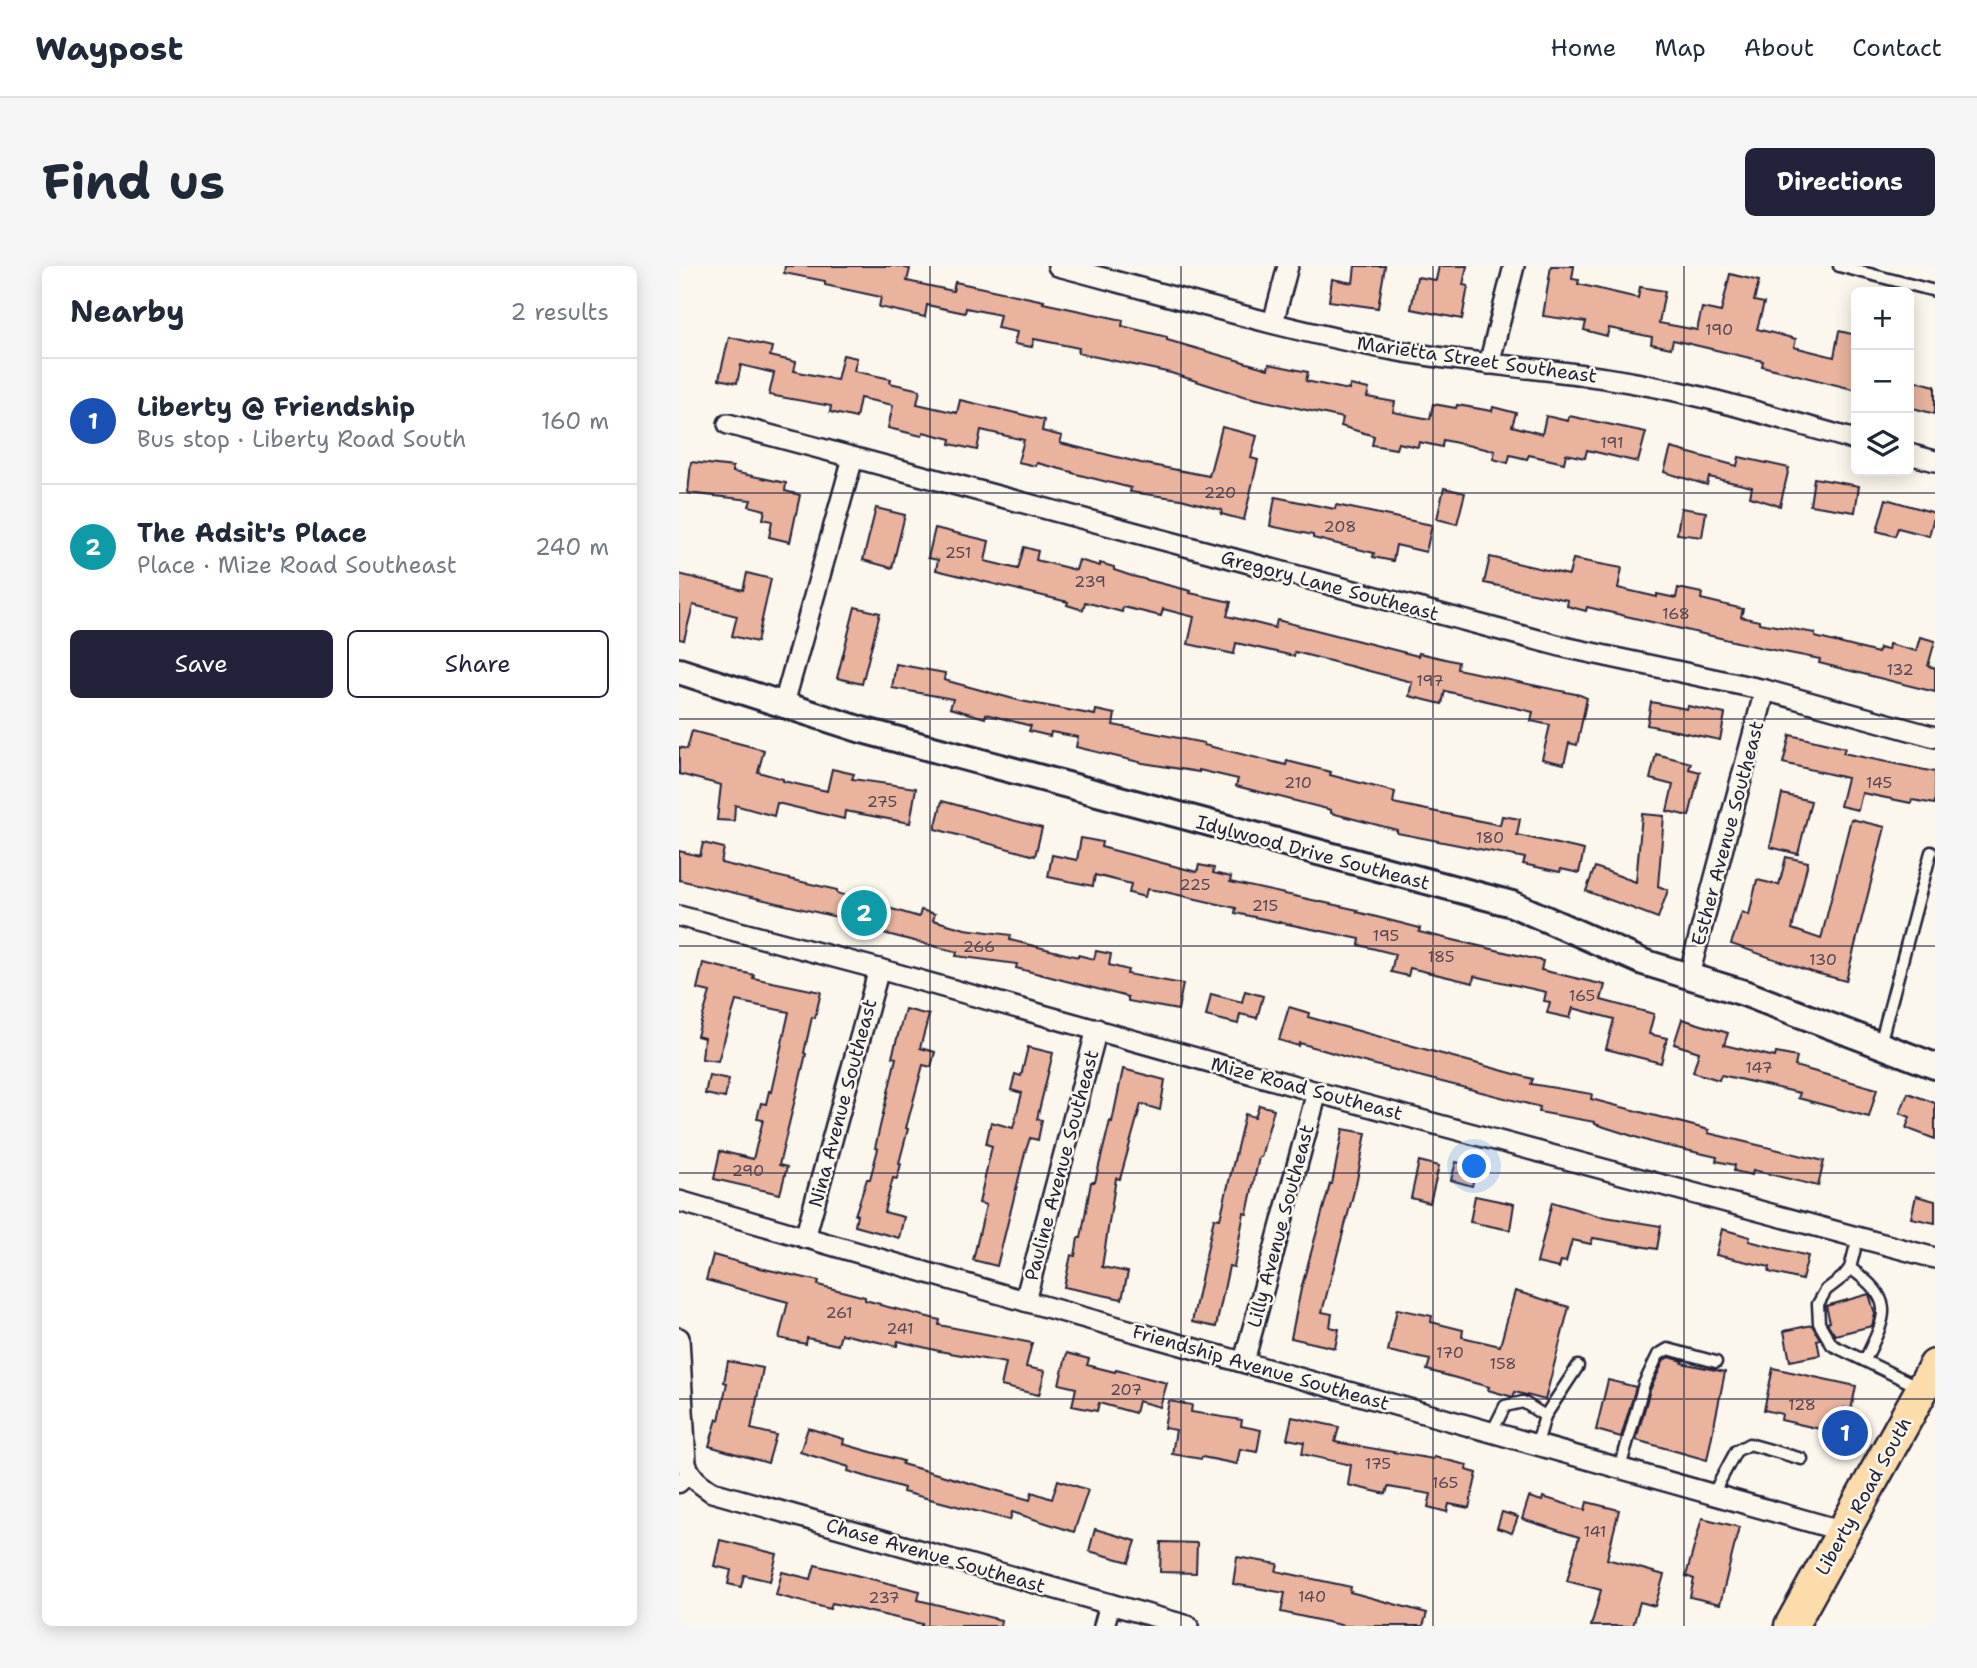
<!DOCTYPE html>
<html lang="en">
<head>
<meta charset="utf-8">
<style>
  body { margin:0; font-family:"Shantell Sans",sans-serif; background:#f6f6f7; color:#1f2937 }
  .controls { position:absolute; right:21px; top:21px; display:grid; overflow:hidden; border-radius:10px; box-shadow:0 4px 18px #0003 }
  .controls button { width:63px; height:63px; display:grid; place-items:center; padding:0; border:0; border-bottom:2px solid #e0e1e3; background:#fff; color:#1f2937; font:35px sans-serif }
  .you { position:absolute; left:796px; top:901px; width:24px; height:24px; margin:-18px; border:5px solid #fff; border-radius:50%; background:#1a73e8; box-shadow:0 0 0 10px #1a73e833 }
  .badge { display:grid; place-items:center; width:46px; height:46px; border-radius:50%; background:#22223b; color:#fff; font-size:23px; font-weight:700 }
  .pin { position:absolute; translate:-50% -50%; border:4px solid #fff; box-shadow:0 2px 7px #0006 }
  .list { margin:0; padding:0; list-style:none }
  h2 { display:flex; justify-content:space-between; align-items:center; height:91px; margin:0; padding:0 28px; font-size:30px }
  h2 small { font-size:23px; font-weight:400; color:#747a83 }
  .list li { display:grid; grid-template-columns:46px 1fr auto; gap:21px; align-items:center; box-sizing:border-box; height:126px; padding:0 28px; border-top:2px solid #e0e1e3 }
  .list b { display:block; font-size:26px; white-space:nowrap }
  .list p { margin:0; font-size:23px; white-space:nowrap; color:#747a83 }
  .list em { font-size:23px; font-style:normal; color:#747a83 }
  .actions { display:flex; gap:14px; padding:21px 28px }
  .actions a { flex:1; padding:16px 0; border:2px solid #22223b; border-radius:10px; text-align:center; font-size:24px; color:#22223b }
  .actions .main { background:#22223b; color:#fff }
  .icon { flex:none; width:38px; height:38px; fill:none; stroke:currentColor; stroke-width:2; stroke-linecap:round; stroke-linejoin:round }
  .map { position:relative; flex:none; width:1256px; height:1360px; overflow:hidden; border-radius:10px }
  header { display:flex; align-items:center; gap:42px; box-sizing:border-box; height:98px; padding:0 35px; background:#fff; border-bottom:2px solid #e0e1e3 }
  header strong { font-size:33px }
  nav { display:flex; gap:38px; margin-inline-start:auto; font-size:24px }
  .intro { display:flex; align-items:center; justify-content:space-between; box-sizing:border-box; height:168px; padding:0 42px }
  h1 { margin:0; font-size:49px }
  .button { padding:18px 32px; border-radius:10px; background:#22223b; color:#fff; font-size:24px; font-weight:700 }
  main { display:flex; gap:42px; padding:0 42px }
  aside { flex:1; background:#fff; border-radius:10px; box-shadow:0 4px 18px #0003 }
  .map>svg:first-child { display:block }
  .building { fill:#e9b39e; stroke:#22223b; stroke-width:2 }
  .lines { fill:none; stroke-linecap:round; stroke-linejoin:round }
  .service-casing { stroke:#22223b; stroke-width:15 }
  .pedestrian-casing { stroke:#22223b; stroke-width:21 }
  .minor-casing { stroke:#22223b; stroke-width:24 }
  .tertiary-casing { stroke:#22223b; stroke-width:30 }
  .primary-casing { stroke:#22223b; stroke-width:37 }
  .service { stroke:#fbf7ec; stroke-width:10 }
  .pedestrian { stroke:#fbf7ec; stroke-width:16 }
  .minor { stroke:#fbf7ec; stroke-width:19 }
  .tertiary { stroke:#fbf7ec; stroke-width:24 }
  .primary { stroke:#fddcac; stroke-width:32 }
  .grid { fill:none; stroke:#22223b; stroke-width:2; stroke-opacity:0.55 }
  .labels { text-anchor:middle; stroke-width:5; stroke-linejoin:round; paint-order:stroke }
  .number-label { font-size:16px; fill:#544654 }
  .street-label { font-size:19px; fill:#22223b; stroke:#fbf7ec }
</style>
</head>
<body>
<header>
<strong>Waypost</strong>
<nav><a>Home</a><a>Map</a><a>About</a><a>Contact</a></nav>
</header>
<div class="intro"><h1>Find us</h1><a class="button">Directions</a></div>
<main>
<aside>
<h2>Nearby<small>2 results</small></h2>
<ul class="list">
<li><span class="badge" style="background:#1a4fb4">1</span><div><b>Liberty @ Friendship</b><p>Bus stop · Liberty Road South</p></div><em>160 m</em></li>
<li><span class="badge" style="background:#0f9aa8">2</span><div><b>The Adsit's Place</b><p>Place · Mize Road Southeast</p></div><em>240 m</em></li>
</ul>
<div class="actions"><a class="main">Save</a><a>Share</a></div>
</aside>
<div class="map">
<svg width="1256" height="1360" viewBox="0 0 1256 1360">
  <rect width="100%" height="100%" fill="#fbf7ec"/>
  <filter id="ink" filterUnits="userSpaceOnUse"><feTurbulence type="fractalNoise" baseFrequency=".0143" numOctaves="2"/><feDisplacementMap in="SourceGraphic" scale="14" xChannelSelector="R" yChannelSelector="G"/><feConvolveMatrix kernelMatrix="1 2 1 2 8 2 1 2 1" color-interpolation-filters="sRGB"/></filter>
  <g filter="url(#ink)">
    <!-- building -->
    <g class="building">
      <path d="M106,0H218L231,3L228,15L274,25L276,16L365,35L364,37L444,54L443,60L488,71V74L589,103L590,98L629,106L627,115L670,124L671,119L690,123L688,131L716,136L714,146L751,153L754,138L777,142L778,139L813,145L814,141L837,147L833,160L863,168L867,150L889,155L890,150L967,166L959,196L908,184L906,192L887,188L885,197L850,189L848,193L831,189L829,197L814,193L816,185L764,174L763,181L740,176L739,181L719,177L717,183L693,179L695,170L662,160L664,152L564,130L492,107L399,87L400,82L355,73L353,81L335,78L338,66L318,62L321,49L287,42L286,47L248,39L246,51L200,41L202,31L146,19V15L105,7Z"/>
      <path d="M676,0H706L699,42L650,35L653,13L674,17Z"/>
      <path d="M760,0H788L784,19L789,20L783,53L732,43L738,11L757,14Z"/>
      <path d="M872,0H895L893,13L900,14L899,18L959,32L961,21L986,25L980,57L1018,64L1023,42L1042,46L1051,8L1080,15L1075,35L1085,37L1078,63L1117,73L1115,81L1155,91L1160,65L1177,69V124L1083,100L1084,95L994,74L992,82L972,78L973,71L930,62L928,70L905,64L907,56L864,50Z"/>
      <path d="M50,71L93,81L91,90L117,96L115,105L158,114L164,89L178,92L175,105L212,113L211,117L241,124L238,138L278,147L281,134L341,148L365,154L363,165L383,170L381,177L462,197L530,210L543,161L578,170L572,192L579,194L565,254L542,248L543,244L502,233L451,226L452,222L393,207V206L358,197L357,200L339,196L345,174L302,164L298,184L271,178L272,173L244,166L243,170L209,162L214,139L181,132L177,152L151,146L152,140L90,129L95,107L62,99L58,117L40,113Z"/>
      <path d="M1230,113L1256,120V148L1230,141Z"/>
      <path d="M992,182L1058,200L1060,191L1110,202L1101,240L1071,231L1073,221L1030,211L1028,219L985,206Z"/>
      <path d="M12,196L54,201V206L107,217L106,225L121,229L111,276L90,271L93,255L84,253L86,244L70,240L72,234L9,227Z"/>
      <path d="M1135,212L1180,220L1176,246L1131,239Z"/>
      <path d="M765,222L786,227L778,258L758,253Z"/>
      <path d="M596,231L656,243L657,239L753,259L747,286L717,279L714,295L694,291L695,287L634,272V269L591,260Z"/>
      <path d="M1207,233L1256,247L1250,270L1219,262L1216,270L1198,265Z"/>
      <path d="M197,242L226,249L213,302L184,294Z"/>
      <path d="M1002,242L1027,246L1023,271L998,268Z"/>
      <path d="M256,262L310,275L306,295L339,303L345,281L359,285L357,294L397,304L400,294L421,300V297L435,301V304L453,310L512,325L511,327L552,336L548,350L596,362L598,354L739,390L740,387L779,396L778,403L901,429L908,432L898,479L890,477L885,498L863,493L871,459L852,455L854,446L766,425L763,438L730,430L733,416L616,386L615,390L557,377L555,388L509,378L515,351L484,343L482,350L444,341L443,346L406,336L404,344L388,339L389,336L257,304L259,294L249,292Z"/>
      <path d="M811,291L890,309L894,293L943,302L939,322L978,331V328L997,332L999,322L1023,327L1022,333L1064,343L1062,351L1080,355V357L1136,367V371L1199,387L1200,382L1209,384L1210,378L1237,385L1241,371L1256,375L1249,400L1256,402V426L1140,397L1141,393L1084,382L908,341L907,345L888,340L889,334L805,317Z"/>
      <path d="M68,307L92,313L78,376L53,370L58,350L14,339L5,374L0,373V308L64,324Z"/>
      <path d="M176,341L201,347L183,418L158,412Z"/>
      <path d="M217,398L266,407L265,414L342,435L416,449L417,444L436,448L434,459L525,477V479L607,499L608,495L652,506L651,509L716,526L714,537L821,559L823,550L841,553L838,569L905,584L900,607L882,603L881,606L844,598L846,592L718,567V564L652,547V544L557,520L559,513L520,504V506L464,497L397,481L399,471L372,466L371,470L350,465L352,460L307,448L306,452L271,442L274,433L213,422Z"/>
      <path d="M972,436L1008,443L1009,440L1046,448L1041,474L968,459Z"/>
      <path d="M13,465L85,484L79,506L104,513V515L148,525L153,503L175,508L173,513L237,522L231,557L166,545L165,553L98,537L95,550L56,539L55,555L38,554L42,519L0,508V481L8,483Z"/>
      <path d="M1111,469L1166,482L1164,487L1256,506V538L1233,534L1232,537L1183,527L1179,544L1161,540L1168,512L1104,497Z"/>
      <path d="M977,488L1012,497L1010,503L1021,506L1010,550L988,545L994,519L971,513Z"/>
      <path d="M1103,528L1132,535L1119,588L1091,581Z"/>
      <path d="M263,535L363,562L356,590L256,563Z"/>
      <path d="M963,548L985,550L979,620L989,624L979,652L907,625L916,601L957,616Z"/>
      <path d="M1172,553L1206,561L1167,715L1133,706L1052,678L1063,646L1070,649L1078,614L1100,619L1107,591L1129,596L1113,663L1142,673Z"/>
      <path d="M402,572L423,576L422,581L518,606L520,599L535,602L534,607L552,611L551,616L679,644L678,646L741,662L740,666L864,695L862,704L926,719L922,734L975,748L970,768L988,772L982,797L927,783L935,753L894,742L891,752L868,747L871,736L865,735L867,726L795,710L794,717L731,702L729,710L712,706L716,688L680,679L681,673L556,647L557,642L482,625L468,623L466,631L450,627L452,618L416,609L414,620L369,611L373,589L398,594Z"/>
      <path d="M24,577L45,582L42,597L158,624V627L240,651L242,644L256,648L254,654L286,663L332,669L331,674L399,691V689L415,693L417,685L432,688L430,699L449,704L448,708L504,718L499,744L449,735V731L337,702L338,698L277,690L278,686L177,660L158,653V651L0,614V585L21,590Z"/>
      <path d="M24,697L75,709L74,712L142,726L136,752L133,751L125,787L127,788L100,899L108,901L101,928L35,913L41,885L74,893L84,854L78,853L82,837L87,838L90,825L92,826L110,746L57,735L39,795L23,793L25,772L18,770L31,726L18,723Z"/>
      <path d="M566,725L584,730L578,752L561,748L559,758L527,750L532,728L563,736Z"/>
      <path d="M610,741L630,747L629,751L854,813L852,818L913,828L912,833L1030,864L1029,867L1145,895L1139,920L1074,904L1073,909L1055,905L1056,899L1037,895L1038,891L975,877L916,858V856L860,846L861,841L677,794L621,777L620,780L600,774Z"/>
      <path d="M226,743L250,749L241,782L256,786L252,801L244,799L227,862L229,863L220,897L222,898L218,913L214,912L205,946L225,951L220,972L176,960L178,949H176L188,913H191L199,883L196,882L217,792L213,791Z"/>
      <path d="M1003,753L1049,767L1045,779L1096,791L1097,787L1118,791L1116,800L1198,823L1190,851L1119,832L1121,827L1042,809L1040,814L1014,806L1020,786L995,778Z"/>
      <path d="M349,781L374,787L358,853L363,854L359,874L351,872L346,887L318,1000L294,994L307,939L300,937L313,880L307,878L312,856L334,862L343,827L332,824L336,808L342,810Z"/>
      <path d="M444,803L486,814L481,844L462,838L441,913L437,912L423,1001L449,1006L443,1033L385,1021L392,989L396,990L399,972H402L412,916H416L431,855L433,856Z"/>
      <path d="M30,809L50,813L46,832L26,828Z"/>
      <path d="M1229,827L1256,837V873L1227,862L1231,851L1221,847Z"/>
      <path d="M580,839L595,843L582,891H580L568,948L565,947L555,1001L550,1000L537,1061L513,1056L535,952L541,953L566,848L576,851Z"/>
      <path d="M664,863L687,867L678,914L643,1046L653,1048L651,1061L660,1063L656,1082L612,1072L622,1023L651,918H653Z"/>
      <path d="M740,895L760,900L751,937L732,932Z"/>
      <path d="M777,896L798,902L793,920L772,914Z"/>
      <path d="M796,930L835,938L831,964L791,956Z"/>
      <path d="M1237,930L1256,935V957L1232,952Z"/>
      <path d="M873,936L920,950L982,960L978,983L914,972L912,978L893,974L887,996L882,995L880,1002L858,997Z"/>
      <path d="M1043,963L1071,971L1070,975L1129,990L1123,1014L1090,1006L1091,1001L1037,989Z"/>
      <path d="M34,989L81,1002L140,1015L139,1019L186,1031V1034L201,1038V1039L261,1054L260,1059L353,1077L347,1101L366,1105L360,1129L322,1120L327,1097L260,1085L219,1075L218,1080L162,1068L159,1079L128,1072L127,1078L100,1072L109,1036L27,1014Z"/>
      <path d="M836,1025L890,1041L866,1134L836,1126L834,1131L809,1124L810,1121L748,1104L751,1094L709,1085L718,1043L753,1050L752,1056L784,1064L783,1071L821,1080Z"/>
      <path d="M1190,1028L1196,1048L1193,1060L1156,1069L1148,1057L1151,1056L1147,1040Z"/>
      <path d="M1133,1059L1141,1073L1138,1074L1141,1089L1111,1095L1105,1065Z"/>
      <path d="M388,1087L410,1093L408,1099L436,1106L437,1104L488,1117L481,1141L459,1135L456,1147L420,1137L418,1145L393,1140L397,1122L380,1118Z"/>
      <path d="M990,1091L1004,1095L1003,1097L1046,1106L1028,1194L957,1174L971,1124L985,1094Z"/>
      <path d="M49,1095L84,1102L72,1163L97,1169L89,1197L30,1180L38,1153L40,1154L48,1117L45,1116Z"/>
      <path d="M1094,1102L1177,1120L1172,1144L1165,1142L1160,1164L1142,1160L1141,1163L1102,1154L1103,1148L1085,1144Z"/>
      <path d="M929,1114L957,1121L942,1171L917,1164Z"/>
      <path d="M490,1135L513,1139L512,1146L563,1154L562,1160L582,1164L578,1186L561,1183L558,1198L523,1191L522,1193L493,1188L497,1164L485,1162Z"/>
      <path d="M613,1151L660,1161L656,1176L754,1193L755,1191L788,1199L787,1204L798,1207L790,1242L770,1238L768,1246L749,1241L752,1228L709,1221L707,1228L669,1219L672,1199L623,1188L625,1176L608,1173Z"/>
      <path d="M129,1162L165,1173L164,1178L224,1195L223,1198L351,1234L353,1226L373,1233L379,1214L409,1224L395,1266L333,1246L331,1254L224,1226L225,1222L169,1205L170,1201L121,1186Z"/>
      <path d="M850,1231L863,1235L864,1231L906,1244L908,1236L940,1244L928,1293L985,1309L976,1340L961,1336L954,1360H912L922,1324L888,1315L900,1271L843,1253Z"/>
      <path d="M823,1246L839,1251L833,1267L818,1262Z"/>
      <path d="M1023,1252L1060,1261L1041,1338L1011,1331L1015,1313L1007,1310Z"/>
      <path d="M416,1263L457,1275L450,1296L410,1285Z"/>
      <path d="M41,1274L98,1288L91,1315L65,1309L62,1321L49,1318L52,1304L35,1300Z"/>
      <path d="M482,1276L518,1277L517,1307L481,1306Z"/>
      <path d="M558,1291L599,1298L597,1305L672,1321L671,1326L748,1347L744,1360H666L602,1346L606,1327L554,1318Z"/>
      <path d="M136,1299L241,1325L239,1334L322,1354L321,1360H242L243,1358L153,1337L151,1343L97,1329L103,1306L132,1313Z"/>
    </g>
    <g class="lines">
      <defs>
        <g id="service">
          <path d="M1160,0L1256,25"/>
          <path d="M1201,778L1252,586"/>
          <path d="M1179,971L1171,1002L1164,1011L1147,1024L1139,1038L1140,1057L1153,1079L1240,1121"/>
          <path d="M1171,1002C1217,1035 1208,1048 1186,1094"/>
          <path d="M813,1166L826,1140L844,1136L866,1150"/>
          <path d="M858,1178L866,1150L899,1100"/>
          <path d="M941,1202L965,1118L979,1089L989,1083L1037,1096"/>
          <path d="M1034,1228L1057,1185L1070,1178L1123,1193"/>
        </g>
        <path id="pedestrian" d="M0,1218L11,1208"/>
        <g id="minor">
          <path d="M379,0C490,29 601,63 714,84C801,100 890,103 977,121C1044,134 1111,156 1177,174"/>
          <path d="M594,57L609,0"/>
          <path d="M810,98L835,0"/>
          <path d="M49,158L885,381L1086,424L1256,471"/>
          <path d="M1230,188L1256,195"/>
          <path d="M104,441L174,192"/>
          <path d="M0,650L200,703L652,830L1256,992"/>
          <path d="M1010,709L1086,424"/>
          <path d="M0,935L346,1035L1164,1265"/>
          <path d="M126,972L200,703"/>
          <path d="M346,1035L418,763"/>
          <path d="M0,1072L7,1198C12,1212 21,1218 33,1226L509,1360"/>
          <path d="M565,1095L638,826"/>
          <path d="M425,1360L431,1338"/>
        </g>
        <path id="tertiary" d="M0,405L183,464L833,638L964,696L1065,727L1256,800"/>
        <path id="primary" d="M1112,1360L1256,1100"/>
      </defs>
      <!-- service casing -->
      <use href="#service" class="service-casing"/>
      <!-- pedestrian casing -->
      <use href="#pedestrian" class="pedestrian-casing"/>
      <!-- minor casing -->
      <use href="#minor" class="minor-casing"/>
      <!-- tertiary casing -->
      <use href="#tertiary" class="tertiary-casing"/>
      <!-- primary casing -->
      <use href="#primary" class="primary-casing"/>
      <!-- service -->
      <use href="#service" class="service"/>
      <!-- pedestrian -->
      <use href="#pedestrian" class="pedestrian"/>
      <!-- minor -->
      <use href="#minor" class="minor"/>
      <!-- tertiary -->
      <use href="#tertiary" class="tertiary"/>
      <!-- primary -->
      <use href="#primary" class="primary"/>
    </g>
  </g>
  <!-- grid -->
  <path class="grid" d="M251,0V1360M502,0V1360M754,0V1360M1005,0V1360M0,227H1256M0,453H1256M0,680H1256M0,907H1256M0,1133H1256"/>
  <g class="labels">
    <!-- number labels -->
    <g class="number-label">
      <text x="1040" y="69">190</text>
      <text x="933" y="182">191</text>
      <text x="541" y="232">220</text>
      <text x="661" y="266">208</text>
      <text x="279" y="292">251</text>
      <text x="411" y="321">239</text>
      <text x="997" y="353">168</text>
      <text x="1221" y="409">132</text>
      <text x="751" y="420">197</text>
      <text x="619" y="522">210</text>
      <text x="1200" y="522">145</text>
      <text x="203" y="541">275</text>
      <text x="811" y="577">180</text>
      <text x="516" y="624">225</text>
      <text x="586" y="645">215</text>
      <text x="707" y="675">195</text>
      <text x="300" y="686">266</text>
      <text x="762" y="696">185</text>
      <text x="1144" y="699">130</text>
      <text x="903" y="735">165</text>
      <text x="1080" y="807">147</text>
      <text x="69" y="910">290</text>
      <text x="160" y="1052">261</text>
      <text x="221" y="1068">241</text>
      <text x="771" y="1092">170</text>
      <text x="824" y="1103">158</text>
      <text x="447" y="1129">207</text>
      <text x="1123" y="1144">128</text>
      <text x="699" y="1203">175</text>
      <text x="766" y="1222">165</text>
      <text x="916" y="1271">141</text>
      <text x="633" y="1336">140</text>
      <text x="205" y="1337">237</text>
    </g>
    <!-- street labels -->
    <g class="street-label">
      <text transform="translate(798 93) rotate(8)" y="7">Marietta Street Southeast</text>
      <text transform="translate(651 319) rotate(15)" y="7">Gregory Lane Southeast</text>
      <text transform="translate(1048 567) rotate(-75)" y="7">Esther Avenue Southeast</text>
      <text transform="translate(634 586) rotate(15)" y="7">Idylwood Drive Southeast</text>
      <text transform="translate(628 822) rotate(15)" y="7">Mize Road Southeast</text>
      <text transform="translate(163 837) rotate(-75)" y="7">Nina Avenue Southeast</text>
      <text transform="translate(382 899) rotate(-75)" y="7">Pauline Avenue Southeast</text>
      <text transform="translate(601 960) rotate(-75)" y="7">Lilly Avenue Southeast</text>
      <text transform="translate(582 1101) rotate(16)" y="7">Friendship Avenue Southeast</text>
      <text transform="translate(1184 1230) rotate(-61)" y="7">Liberty Road South</text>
      <text transform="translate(257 1289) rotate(16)" y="7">Chase Avenue Southeast</text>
    </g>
  </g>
</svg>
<div class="controls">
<button>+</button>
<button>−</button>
<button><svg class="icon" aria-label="layers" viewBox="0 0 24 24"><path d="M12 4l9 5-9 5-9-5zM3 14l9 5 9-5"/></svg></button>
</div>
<div class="you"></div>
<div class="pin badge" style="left:1166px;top:1167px;background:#1a4fb4">1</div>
<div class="pin badge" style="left:185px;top:647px;background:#0f9aa8">2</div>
</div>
</main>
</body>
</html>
